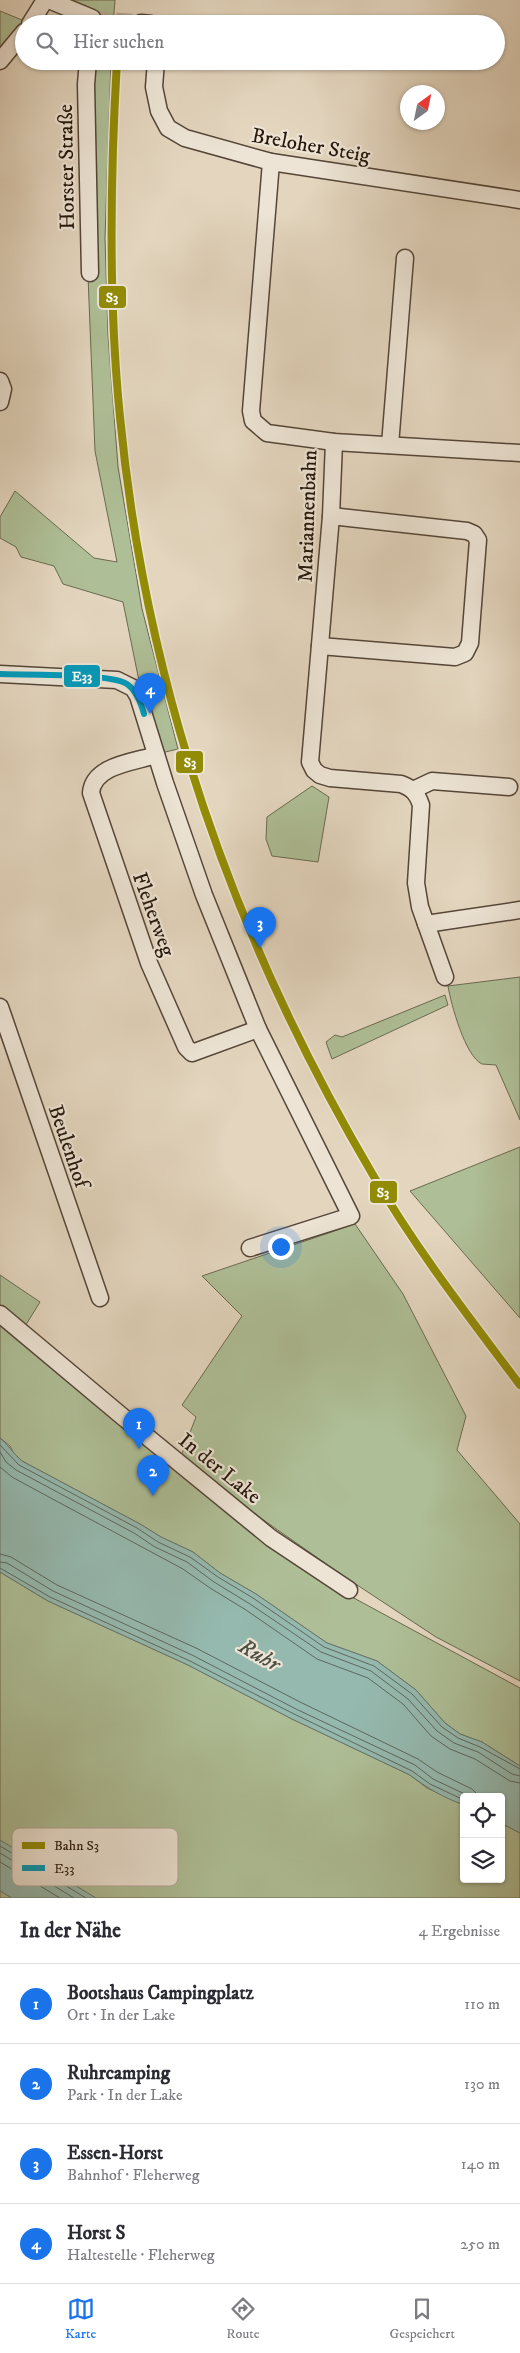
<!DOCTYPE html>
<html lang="de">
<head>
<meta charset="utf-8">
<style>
  body { margin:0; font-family:"IM FELL DW Pica",serif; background:#f7f7f7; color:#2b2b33 }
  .controls { position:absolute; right:15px; bottom:15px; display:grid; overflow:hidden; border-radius:5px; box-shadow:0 1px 4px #0004 }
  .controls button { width:45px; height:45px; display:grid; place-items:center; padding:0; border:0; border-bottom:1px solid #e1e1e2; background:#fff; color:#2b2b33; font:25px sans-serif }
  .compass { position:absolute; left:400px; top:85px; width:45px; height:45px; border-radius:50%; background:#fff; box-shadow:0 1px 4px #0004; rotate:33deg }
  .you { position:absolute; left:280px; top:1246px; width:18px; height:18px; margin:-12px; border:4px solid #fff; border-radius:50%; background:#1a73e8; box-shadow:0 0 0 8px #1a73e833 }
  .badge { display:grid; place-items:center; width:32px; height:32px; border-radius:50%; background:#1a73e8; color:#fff; font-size:16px; font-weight:700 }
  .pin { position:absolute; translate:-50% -41px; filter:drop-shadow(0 1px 2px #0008) }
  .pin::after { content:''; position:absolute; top:26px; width:18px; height:15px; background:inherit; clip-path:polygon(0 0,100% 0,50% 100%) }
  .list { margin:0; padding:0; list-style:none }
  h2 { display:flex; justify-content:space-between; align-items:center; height:65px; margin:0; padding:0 20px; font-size:21px }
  h2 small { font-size:16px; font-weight:400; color:#7c7c81 }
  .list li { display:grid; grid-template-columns:32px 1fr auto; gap:15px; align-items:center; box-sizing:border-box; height:80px; padding:0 20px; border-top:1px solid #e1e1e2 }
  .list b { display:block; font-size:19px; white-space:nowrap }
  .list p { margin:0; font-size:16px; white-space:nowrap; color:#7c7c81 }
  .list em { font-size:16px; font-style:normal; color:#7c7c81 }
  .icon { flex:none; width:28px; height:28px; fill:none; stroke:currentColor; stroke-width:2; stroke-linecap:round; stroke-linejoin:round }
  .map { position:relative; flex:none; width:520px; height:1898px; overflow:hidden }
  .search { position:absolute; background:#fff; box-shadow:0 1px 4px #0004; left:15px; right:15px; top:15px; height:55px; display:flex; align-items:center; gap:12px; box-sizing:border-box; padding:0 18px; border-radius:28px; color:#7c7c81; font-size:19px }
  .sheet { height:385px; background:#fff }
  nav { display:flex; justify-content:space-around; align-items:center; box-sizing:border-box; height:70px; border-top:1px solid #e1e1e2; background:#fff; font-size:14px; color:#7c7c81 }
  nav a { display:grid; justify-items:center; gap:2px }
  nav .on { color:#1a73e8 }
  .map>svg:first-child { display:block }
  .green { fill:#aebe96; stroke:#6a6a50 }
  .water { fill:#95b9af; stroke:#69786d }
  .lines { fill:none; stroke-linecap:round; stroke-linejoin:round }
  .shore { stroke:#5e685d; stroke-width:1 }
  .minor-tunnel { stroke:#bdaf9a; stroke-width:16; stroke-dasharray:16 8; stroke-linecap:butt }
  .minor-casing { stroke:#554638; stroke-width:19 }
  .minor { stroke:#ede4d5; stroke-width:16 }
  .bus-1-casing { stroke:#ede4d5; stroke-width:10 }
  .bus-1 { stroke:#049aba; stroke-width:6 }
  .rail-1-casing { stroke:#ede4d5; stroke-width:11 }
  .rail-1 { stroke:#928b06; stroke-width:8 }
  .labels { text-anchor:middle; stroke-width:4.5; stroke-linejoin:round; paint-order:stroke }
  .street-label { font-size:21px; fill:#26170b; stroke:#ede4d5 }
  .water-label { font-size:22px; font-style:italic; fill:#4d5044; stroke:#ede4d5 }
  .key { fill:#ede4d5; stroke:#b1a698; stroke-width:1 }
  .key-label { font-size:14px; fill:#26170b }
  .line-badge { stroke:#ede4d5; stroke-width:2 }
  .badge-label { font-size:14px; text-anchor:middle; font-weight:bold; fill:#fff }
</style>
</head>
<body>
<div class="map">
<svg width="520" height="1898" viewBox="0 0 520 1898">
  <rect width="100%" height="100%" fill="#e3d5be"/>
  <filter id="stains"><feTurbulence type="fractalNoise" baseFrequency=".004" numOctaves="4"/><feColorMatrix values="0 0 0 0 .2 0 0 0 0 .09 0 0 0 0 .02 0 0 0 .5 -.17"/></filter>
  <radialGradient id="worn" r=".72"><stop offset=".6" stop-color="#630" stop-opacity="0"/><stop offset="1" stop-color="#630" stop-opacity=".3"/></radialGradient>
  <!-- green -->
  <g class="green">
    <path d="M51,0H115L113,24H93Z"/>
    <path d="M0,11L27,22L0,60Z"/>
    <path d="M89,61H111L105,238L108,335L118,467L142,609L178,749L161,753L138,676L123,602L63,584L54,566L21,557L16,547L0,538V517L15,491L94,558L117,562L95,451L88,276Z"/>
    <path d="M312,786L329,797L318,862L272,856L266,839L267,817Z"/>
    <path d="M520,977V1120L496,1065L482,1064C465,1056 451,1004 448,986Z"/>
    <path d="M445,995L448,1005L332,1059L326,1042L335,1035L342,1037Z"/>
    <path d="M520,1147V1318L410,1191Z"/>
    <path d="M355,1224L403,1294L466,1416L457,1450L520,1524V1681L436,1637L345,1577L179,1461L196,1417L182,1405L242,1316L202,1276Z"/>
    <path d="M0,1275L40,1302L22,1331L269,1539L352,1597L520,1688V1766L482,1742L460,1734L445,1723L416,1690L377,1661L327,1643L256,1594L220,1573L193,1552L161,1537L140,1524L22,1461L14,1454L10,1446L0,1438Z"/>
    <path d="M0,1572L48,1601L188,1665L292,1719L410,1775L427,1788L464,1805V1879H501V1823L520,1833V1898H0Z"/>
  </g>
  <!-- water -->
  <g class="water">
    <path d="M0,1438C9,1445 13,1454 22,1461L140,1524L161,1537L193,1552L220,1573L256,1594L327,1643L377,1661L416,1690L445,1723L460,1734L482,1742L520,1766V1833L501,1823V1797H464V1805C444,1798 427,1788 410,1775L292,1719L188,1665L48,1601L0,1572Z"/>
    <path d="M0,1840L96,1898H12L0,1891Z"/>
  </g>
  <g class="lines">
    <!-- shore -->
    <g class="shore">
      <path d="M0,1445L19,1465L137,1528L158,1542L190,1557L218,1577L253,1598L324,1647L374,1666L412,1694L442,1727L458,1738L480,1747L520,1769"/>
      <path d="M0,1452L6,1462L16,1470L134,1533L155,1547L187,1562L214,1582L250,1604L321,1652L371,1671L408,1699L437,1731L454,1743L478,1752L512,1774L520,1776"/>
      <path d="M0,1467L12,1477L47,1496L183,1569L210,1588L246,1610L317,1659L368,1678L403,1704L431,1736L450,1749L475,1759L510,1781L520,1783"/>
      <path d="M0,1554L11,1557L57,1585L196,1648L300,1702L418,1759L437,1772L472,1789L480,1797"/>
      <path d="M0,1562L7,1563L53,1591L192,1655L296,1709L415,1765L433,1779L471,1797"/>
      <path d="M0,1568L50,1597L190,1661L294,1714L412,1771L430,1784L464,1800"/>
      <path d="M0,1846L86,1898"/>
      <path d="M0,1853L74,1898"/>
      <path d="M0,1862L60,1898"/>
    </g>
    <!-- minor-tunnel -->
    <path class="minor-tunnel" d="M92,18L141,23"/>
    <defs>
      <g id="minor">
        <path d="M49,0L92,18V24"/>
        <path d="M141,23L151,24"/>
        <path d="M30,24L45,0"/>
        <path d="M0,61L24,32"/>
        <path d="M88,61L86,84L90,273"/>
        <path d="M156,61L154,87L159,111L168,128L185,138L271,162L520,200"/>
        <path d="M271,162L251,411L253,421L267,433L334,442L520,453"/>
        <path d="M0,381L3,389L0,402"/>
        <path d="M334,442L331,516L310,762L314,770L320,775L330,778L401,784C412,788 417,793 421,805L416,883L420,907L445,977"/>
        <path d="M390,445L405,258"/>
        <path d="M320,646L455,657L465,653L470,643L478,540L474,534L467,531L331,516"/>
        <path d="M0,674L117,680L133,688L138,696L165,783L204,895L258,1029L351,1216L250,1248"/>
        <path d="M156,755C135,762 93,765 91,793L149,963L186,1047L192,1053L258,1029"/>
        <path d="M413,790L432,781L509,787"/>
        <path d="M426,924L520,910"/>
        <path d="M0,1007L100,1298"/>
        <path d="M0,1314L123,1417L271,1538L349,1590"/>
      </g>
    </defs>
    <!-- minor casing -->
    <use href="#minor" class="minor-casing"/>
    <!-- minor -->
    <use href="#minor" class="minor"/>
    <defs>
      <path id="bus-1" d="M0,674C25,675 109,673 127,684C137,691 141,703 144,714"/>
    </defs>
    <!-- bus-1 casing -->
    <use href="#bus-1" class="bus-1-casing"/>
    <!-- bus-1 -->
    <use href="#bus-1" class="bus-1"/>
    <defs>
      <path id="rail-1" d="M117,61C110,180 108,299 120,417C146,689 235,941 373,1175C416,1249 469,1317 520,1385"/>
    </defs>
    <!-- rail-1 casing -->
    <use href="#rail-1" class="rail-1-casing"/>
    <!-- rail-1 -->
    <use href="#rail-1" class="rail-1"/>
  </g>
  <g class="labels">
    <!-- street labels -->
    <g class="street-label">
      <text transform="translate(311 145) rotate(10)" y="7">Breloher Steig</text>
      <text transform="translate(66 167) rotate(-91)" y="7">Horster Straße</text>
      <text transform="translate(307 516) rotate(-88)" y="7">Mariannenbahn</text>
      <text transform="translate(154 914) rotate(70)" y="7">Fleherweg</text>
      <text transform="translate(69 1146) rotate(71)" y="7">Beulenhof</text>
      <text transform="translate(220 1468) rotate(39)" y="7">In der Lake</text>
    </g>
    <!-- water labels -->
    <g class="water-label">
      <text transform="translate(260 1654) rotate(30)" y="8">Ruhr</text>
    </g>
  </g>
  <!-- legend -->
  <rect x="12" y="1828" width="166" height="58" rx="8" class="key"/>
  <rect x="22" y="1842" width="23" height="7" fill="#928b06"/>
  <rect x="22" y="1865" width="23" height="6" fill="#049aba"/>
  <g class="key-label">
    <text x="54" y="1850">Bahn S3</text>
    <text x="54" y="1873">E33</text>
  </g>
  <g class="line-badge">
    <rect x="98" y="285" width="29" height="24" rx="5" fill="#928b06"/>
    <rect x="63" y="664" width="38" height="24" rx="5" fill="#049aba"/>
    <rect x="175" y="750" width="29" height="24" rx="5" fill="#928b06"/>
    <rect x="369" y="1180" width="29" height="24" rx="5" fill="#928b06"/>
  </g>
  <g class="badge-label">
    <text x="112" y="302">S3</text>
    <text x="82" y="681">E33</text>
    <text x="190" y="767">S3</text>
    <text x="383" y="1197">S3</text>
  </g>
  <rect width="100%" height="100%" filter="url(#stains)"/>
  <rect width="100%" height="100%" fill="url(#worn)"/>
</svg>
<div class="controls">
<button><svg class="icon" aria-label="locate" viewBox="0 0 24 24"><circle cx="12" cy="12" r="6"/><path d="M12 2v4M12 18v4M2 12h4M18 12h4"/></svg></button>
<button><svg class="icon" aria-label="layers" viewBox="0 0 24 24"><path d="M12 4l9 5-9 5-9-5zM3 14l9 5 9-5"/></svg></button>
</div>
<svg class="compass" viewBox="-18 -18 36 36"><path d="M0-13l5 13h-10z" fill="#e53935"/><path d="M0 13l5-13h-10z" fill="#7c7c81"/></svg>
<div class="you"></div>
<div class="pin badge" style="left:139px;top:1449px">1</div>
<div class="pin badge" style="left:153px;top:1496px">2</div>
<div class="pin badge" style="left:260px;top:948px">3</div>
<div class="pin badge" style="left:150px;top:714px">4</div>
<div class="search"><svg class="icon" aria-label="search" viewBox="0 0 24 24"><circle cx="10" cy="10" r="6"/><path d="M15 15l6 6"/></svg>Hier suchen</div>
</div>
<section class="sheet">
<h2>In der Nähe<small>4 Ergebnisse</small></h2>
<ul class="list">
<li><span class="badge">1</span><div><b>Bootshaus Campingplatz</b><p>Ort · In der Lake</p></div><em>110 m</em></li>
<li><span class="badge">2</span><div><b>Ruhrcamping</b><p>Park · In der Lake</p></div><em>130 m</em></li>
<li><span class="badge">3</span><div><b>Essen-Horst</b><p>Bahnhof · Fleherweg</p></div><em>140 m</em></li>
<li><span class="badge">4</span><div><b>Horst S</b><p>Haltestelle · Fleherweg</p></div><em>250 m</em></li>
</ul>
</section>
<nav>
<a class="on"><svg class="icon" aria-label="map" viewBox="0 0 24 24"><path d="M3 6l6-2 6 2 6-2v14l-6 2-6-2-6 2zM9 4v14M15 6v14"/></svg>Karte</a>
<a><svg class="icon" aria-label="directions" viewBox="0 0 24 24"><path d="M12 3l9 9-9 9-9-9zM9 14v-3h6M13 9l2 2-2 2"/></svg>Route</a>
<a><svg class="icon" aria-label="saved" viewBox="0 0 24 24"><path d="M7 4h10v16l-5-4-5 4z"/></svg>Gespeichert</a>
</nav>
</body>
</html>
